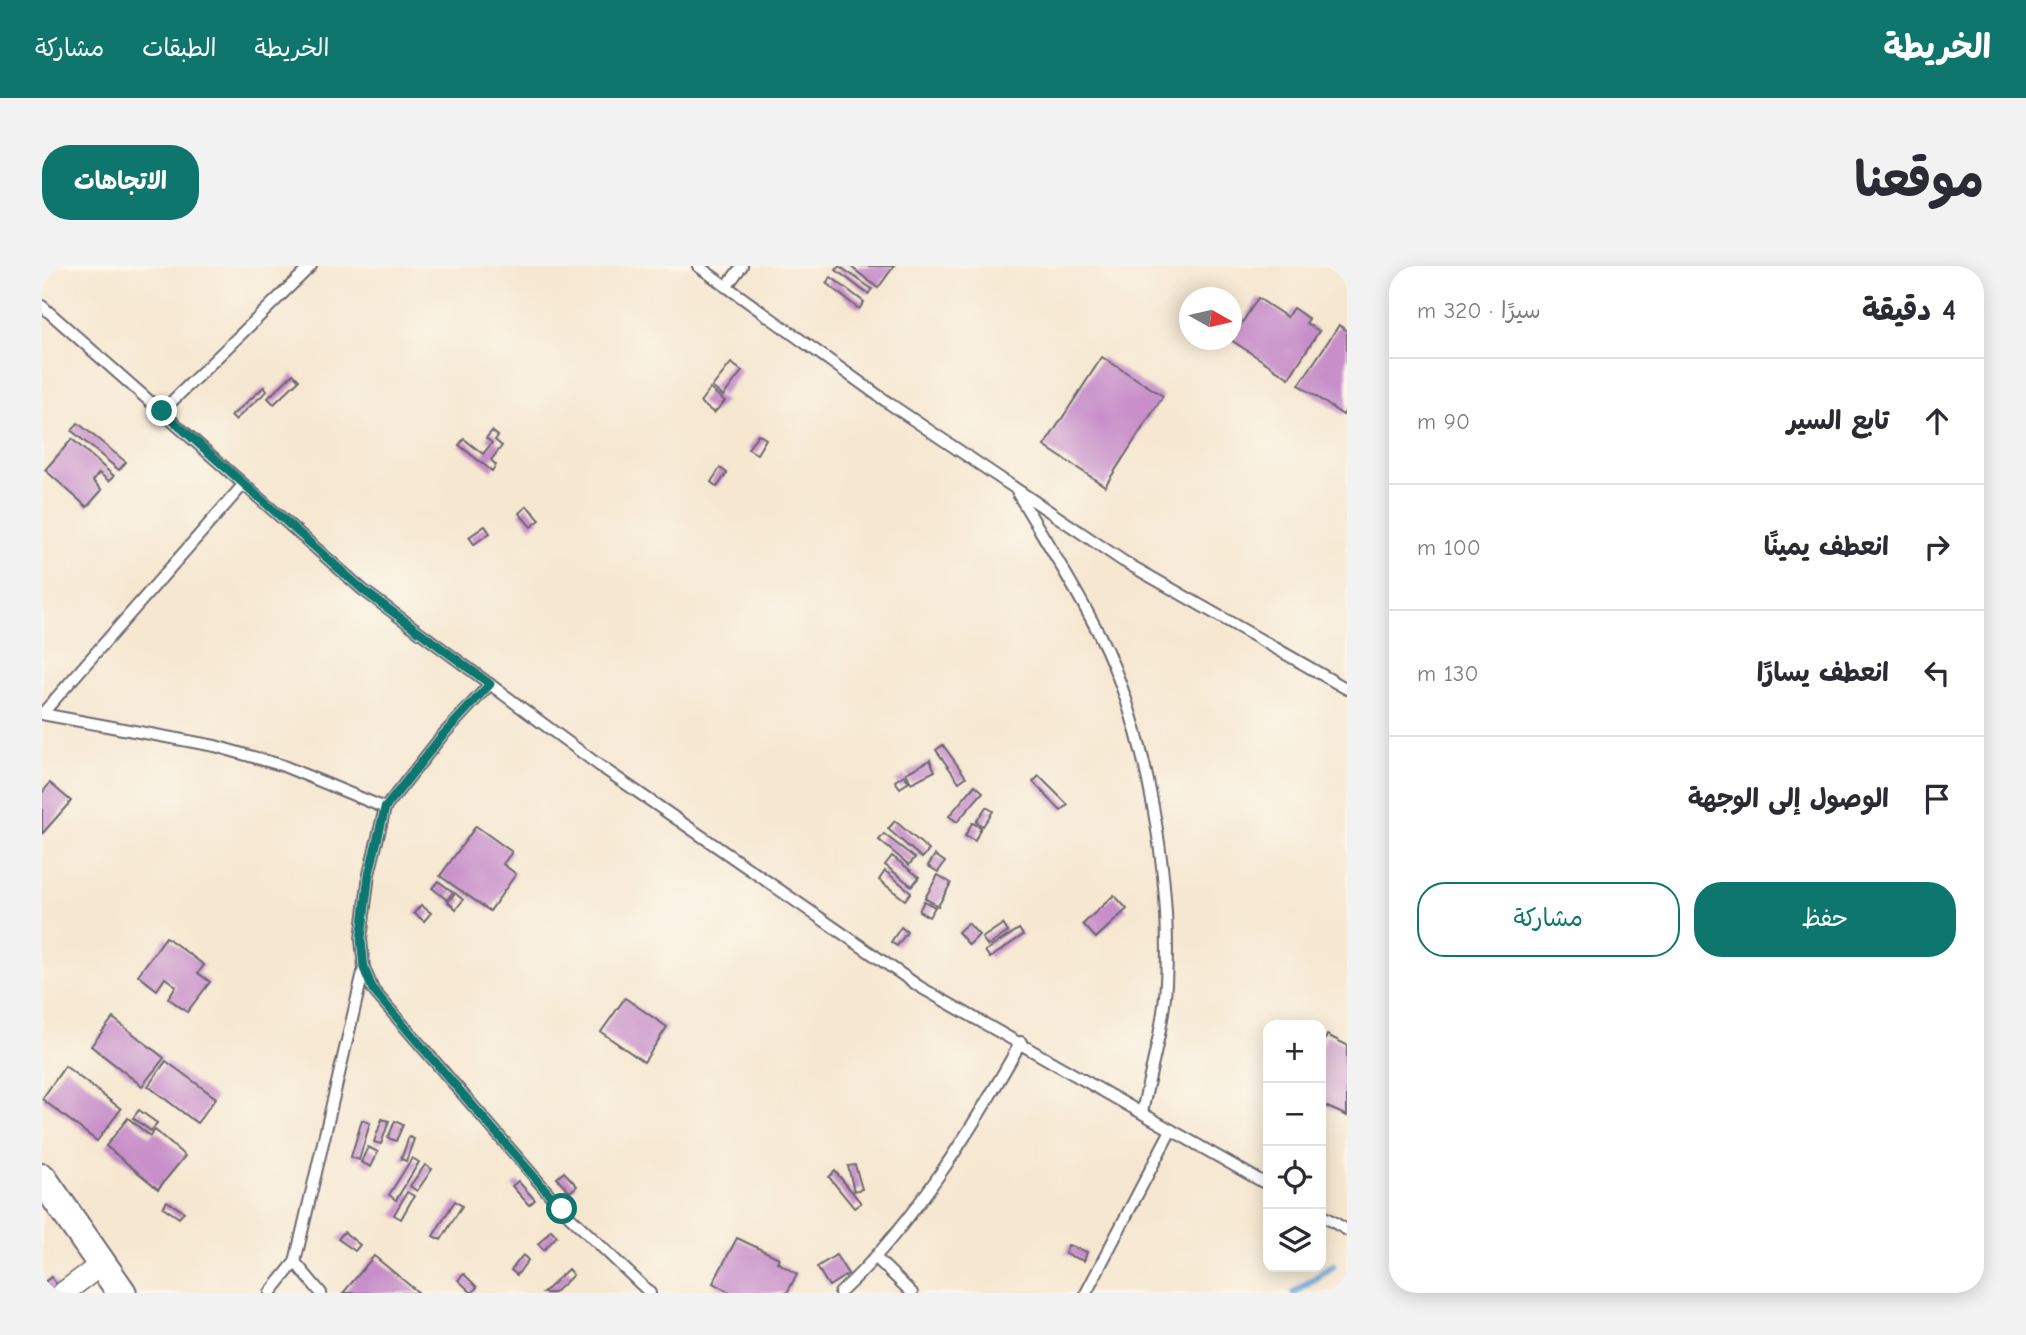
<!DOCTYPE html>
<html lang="ar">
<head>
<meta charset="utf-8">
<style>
  body { margin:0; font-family:"Comic Neue","Playpen Sans Arabic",sans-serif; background:#f2f2f3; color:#2b2b33; direction:rtl }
  .controls { position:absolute; right:21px; bottom:21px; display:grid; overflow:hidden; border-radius:14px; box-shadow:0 4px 18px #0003 }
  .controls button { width:63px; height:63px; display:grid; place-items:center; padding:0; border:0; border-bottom:2px solid #e1e1e2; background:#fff; color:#2b2b33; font:35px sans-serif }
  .compass { position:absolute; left:1137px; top:21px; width:63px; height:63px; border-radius:50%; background:#fff; box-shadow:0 4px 18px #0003; rotate:98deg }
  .stop { position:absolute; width:21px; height:21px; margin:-16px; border:5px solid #0f766e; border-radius:50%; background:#fff }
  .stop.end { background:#0f766e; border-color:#fff; box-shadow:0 2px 7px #0008 }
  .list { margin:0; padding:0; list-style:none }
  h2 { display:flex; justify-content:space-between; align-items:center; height:91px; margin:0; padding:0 28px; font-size:30px }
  h2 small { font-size:23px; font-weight:400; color:#7c7c81 }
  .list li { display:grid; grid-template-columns:46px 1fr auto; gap:21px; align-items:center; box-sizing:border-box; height:126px; padding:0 28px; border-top:2px solid #e1e1e2 }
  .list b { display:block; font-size:26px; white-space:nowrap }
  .list em { font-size:23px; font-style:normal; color:#7c7c81 }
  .actions { display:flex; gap:14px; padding:21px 28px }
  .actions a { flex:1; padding:16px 0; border:2px solid #0f766e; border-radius:28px; text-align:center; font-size:24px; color:#0f766e }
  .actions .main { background:#0f766e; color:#fff }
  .icon { flex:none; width:38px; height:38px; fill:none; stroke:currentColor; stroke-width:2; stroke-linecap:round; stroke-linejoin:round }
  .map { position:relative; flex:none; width:1305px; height:1027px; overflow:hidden; direction:ltr; border-radius:28px }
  header { display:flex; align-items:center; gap:42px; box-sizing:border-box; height:98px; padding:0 35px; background:#0f766e; color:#fff }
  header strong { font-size:33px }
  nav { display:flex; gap:38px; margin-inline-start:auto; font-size:24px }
  .intro { display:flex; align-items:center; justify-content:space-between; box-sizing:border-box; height:168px; padding:0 42px }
  h1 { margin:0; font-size:49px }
  .button { padding:18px 32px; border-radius:28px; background:#0f766e; color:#fff; font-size:24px; font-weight:700 }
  main { display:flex; gap:42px; padding:0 42px }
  aside { flex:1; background:#fff; border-radius:28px; box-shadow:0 4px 18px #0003 }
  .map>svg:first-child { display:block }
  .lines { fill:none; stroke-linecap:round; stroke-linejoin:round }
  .stream { stroke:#6ca6dc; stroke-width:7 }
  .building { fill:#c78ec9 }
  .lane-casing { stroke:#6c676f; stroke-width:14 }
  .street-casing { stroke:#6c676f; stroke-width:24 }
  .secondary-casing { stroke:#6c676f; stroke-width:32 }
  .lane { stroke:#fff; stroke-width:10 }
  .street { stroke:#fff; stroke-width:21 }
  .secondary { stroke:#fff; stroke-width:28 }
  .route { stroke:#0f766e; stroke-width:9 }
</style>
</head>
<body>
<header>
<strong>الخريطة</strong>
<nav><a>الخريطة</a><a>الطبقات</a><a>مشاركة</a></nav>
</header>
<div class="intro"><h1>موقعنا</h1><a class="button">الاتجاهات</a></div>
<main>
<aside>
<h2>4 دقيقة<small>سيرًا · 320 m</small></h2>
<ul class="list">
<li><svg class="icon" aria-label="ahead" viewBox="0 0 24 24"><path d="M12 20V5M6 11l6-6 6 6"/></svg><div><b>تابع السير</b></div><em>90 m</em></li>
<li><svg class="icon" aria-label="right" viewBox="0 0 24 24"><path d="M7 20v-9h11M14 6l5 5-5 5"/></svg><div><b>انعطف يمينًا</b></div><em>100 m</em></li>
<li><svg class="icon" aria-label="left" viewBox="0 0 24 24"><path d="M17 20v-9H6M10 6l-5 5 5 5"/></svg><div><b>انعطف يسارًا</b></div><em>130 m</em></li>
<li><svg class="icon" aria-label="arrive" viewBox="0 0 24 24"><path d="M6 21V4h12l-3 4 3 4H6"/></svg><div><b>الوصول إلى الوجهة</b></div></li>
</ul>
<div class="actions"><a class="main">حفظ</a><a>مشاركة</a></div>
</aside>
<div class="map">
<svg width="1305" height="1027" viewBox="0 0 1305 1027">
  <rect width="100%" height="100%" fill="#fbf7ec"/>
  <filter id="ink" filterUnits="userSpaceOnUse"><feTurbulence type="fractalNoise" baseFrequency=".0143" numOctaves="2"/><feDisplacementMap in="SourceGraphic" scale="14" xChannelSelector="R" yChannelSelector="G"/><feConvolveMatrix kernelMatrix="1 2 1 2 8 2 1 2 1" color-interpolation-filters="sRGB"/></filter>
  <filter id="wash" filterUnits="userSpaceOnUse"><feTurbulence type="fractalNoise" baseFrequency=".00686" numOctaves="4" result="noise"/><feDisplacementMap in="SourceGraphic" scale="28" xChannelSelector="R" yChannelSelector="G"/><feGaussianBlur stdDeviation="1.57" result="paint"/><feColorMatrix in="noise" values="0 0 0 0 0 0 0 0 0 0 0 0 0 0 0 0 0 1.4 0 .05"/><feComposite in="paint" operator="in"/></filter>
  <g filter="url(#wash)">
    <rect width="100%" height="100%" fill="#f6e7d0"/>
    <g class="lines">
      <!-- stream -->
      <path class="stream" d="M1252,1027L1291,1000"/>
    </g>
    <g id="blocks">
      <!-- building -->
      <g class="building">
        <path d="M797,0L830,23L826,28L794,4Z"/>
        <path d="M808,0H852L836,22Z"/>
        <path d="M789,11L822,36L817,43L784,17Z"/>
        <path d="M1216,32L1245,51L1251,42L1267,53L1264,57L1277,65L1247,112L1189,74Z"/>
        <path d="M1297,59L1305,65V142L1301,149L1257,119Z"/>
        <path d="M1060,91L1121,130L1063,220L1002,180Z"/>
        <path d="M689,97L700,105L681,130L670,121Z"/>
        <path d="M251,108L257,114L232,138L226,132Z"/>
        <path d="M222,121L225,125L193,154L189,150Z"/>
        <path d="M668,123L683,135L672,147L658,136Z"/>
        <path d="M36,157L84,196L77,204L30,165Z"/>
        <path d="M450,165L456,170L453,174L460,180L449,194L454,199L450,205L417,179L422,173L441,188L450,177L444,172Z"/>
        <path d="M716,168L724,173L715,188L706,183Z"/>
        <path d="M30,173L72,210L67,215L57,207L51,215L60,224L45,241L3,204Z"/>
        <path d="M678,202L685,207L675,221L669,216Z"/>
        <path d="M485,240L498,254L489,261L477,247Z"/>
        <path d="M443,260L448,267L432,278L427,271Z"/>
        <path d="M901,479L924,511L917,516L894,484Z"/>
        <path d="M888,494L893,505L869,517L864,507Z"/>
        <path d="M862,509L867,516L858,522L853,515Z"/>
        <path d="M997,510L1026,539L1019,545L991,516Z"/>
        <path d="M8,517L29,535L0,568V527Z"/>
        <path d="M933,519L941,526L915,556L907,550Z"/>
        <path d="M944,541L951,545L941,560L934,556Z"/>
        <path d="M853,555L887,584L880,592L846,563Z"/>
        <path d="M930,557L939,561L933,575L923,570Z"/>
        <path d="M434,560L470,586L461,598L474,608L448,645L398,610Z"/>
        <path d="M842,568L873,592L867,599L837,574Z"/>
        <path d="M893,589L903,596L896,606L886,600Z"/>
        <path d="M850,590L877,611L870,620L843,599Z"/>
        <path d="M843,605L869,626L863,634L837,614Z"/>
        <path d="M896,609L909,617L896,640L883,632Z"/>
        <path d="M396,615L411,626L405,634L390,622Z"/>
        <path d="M413,627L421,634L414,643L406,636Z"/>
        <path d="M1072,629L1085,643L1054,672L1041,658Z"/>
        <path d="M882,635L893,641L887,651L877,645Z"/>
        <path d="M379,639L389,647L382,655L372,647Z"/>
        <path d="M926,657L937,669L927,679L916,666Z"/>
        <path d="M961,658L966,666L946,680L940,672Z"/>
        <path d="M859,661L865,666L855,680L849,676Z"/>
        <path d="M977,663L981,669L948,692L943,685Z"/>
        <path d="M124,671L162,699L156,707L168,716L145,746L126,732L134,720L123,712L115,724L96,709Z"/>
        <path d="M583,732L625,761L602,796L559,766Z"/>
        <path d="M71,752L122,792L100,820L49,780Z"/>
        <path d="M1285,769L1305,779V850L1279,838V783Z"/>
        <path d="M124,795L174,832L155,857L106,820Z"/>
        <path d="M23,800L79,843L55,875L0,833Z"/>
        <path d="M97,844L115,857L109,865L91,852Z"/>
        <path d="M86,852L108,870L113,864L143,890L116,923L64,880Z"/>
        <path d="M340,853L347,855L339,878L332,876Z"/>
        <path d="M320,854L328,857L317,894L309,891Z"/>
        <path d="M353,855L361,859L354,875L346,872Z"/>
        <path d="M367,871L372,873L364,895L359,893Z"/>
        <path d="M326,881L336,886L329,901L319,896Z"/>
        <path d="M370,892L377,896L354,934L347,929Z"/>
        <path d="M383,899L390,903L375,925L368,920Z"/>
        <path d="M813,899L820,923L812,925L806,900Z"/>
        <path d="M793,905L819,937L812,942L787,911Z"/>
        <path d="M522,906L535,920L528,926L515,912Z"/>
        <path d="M476,915L493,934L487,939L470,920Z"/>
        <path d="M365,926L372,930L359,953L352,949Z"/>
        <path d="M125,935L142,946L137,952L121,941Z"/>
        <path d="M413,935L420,940L399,974L391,970Z"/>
        <path d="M509,964L515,970L502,984L496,978Z"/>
        <path d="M302,966L318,979L313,985L296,973Z"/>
        <path d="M695,972L737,992L735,996L755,1008L745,1027H689L671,1017Z"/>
        <path d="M1026,979L1045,986L1042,995L1023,988Z"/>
        <path d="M481,989L486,994L475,1009L469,1004Z"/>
        <path d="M794,989L806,1008L787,1020L775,1001Z"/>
        <path d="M332,990L377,1027H301Z"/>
        <path d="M526,1003L531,1009L512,1027H501Z"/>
        <path d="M422,1008L435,1021L430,1027L416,1014Z"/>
        <path d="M9,1011L16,1020L6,1027L0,1018Z"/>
      </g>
    </g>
  </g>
  <g filter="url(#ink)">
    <use href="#blocks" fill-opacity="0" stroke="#6c676f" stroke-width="2"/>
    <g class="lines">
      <defs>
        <g id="lane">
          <path d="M656,0L848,138L1081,295L1305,423"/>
          <path d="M1296,0L1305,5"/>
          <path d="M684,21L700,0"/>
          <path d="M0,40L321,324L558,500L878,721L1226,919"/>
          <path d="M120,145L269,0"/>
          <path d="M976,228C1004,275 1034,322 1058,370C1105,465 1130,612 1124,717C1122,760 1108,805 1100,847"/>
          <path d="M448,418L399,471L343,542L327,608L319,673L322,702L331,724L520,943L608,1027"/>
          <path d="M0,448L173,480L239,499L343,542"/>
          <path d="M0,448L201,219"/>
          <path d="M1279,949L1305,964"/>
          <path d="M835,993L870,1027"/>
          <path d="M253,996L279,1027"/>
          <path d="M228,1027L253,996L322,702"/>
          <path d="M798,1027C870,960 931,862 979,776"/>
          <path d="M1044,1027L1129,864"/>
        </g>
        <path id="street" d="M21,1027L60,998"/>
        <path id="secondary" d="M0,912L80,1027"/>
      </defs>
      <!-- lane casing -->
      <use href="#lane" class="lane-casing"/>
      <!-- street casing -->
      <use href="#street" class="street-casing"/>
      <!-- secondary casing -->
      <use href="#secondary" class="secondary-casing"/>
      <!-- lane -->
      <use href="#lane" class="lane"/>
      <!-- street -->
      <use href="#street" class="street"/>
      <!-- secondary -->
      <use href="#secondary" class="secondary"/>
    </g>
  </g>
  <g class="lines" filter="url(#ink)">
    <!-- route -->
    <path class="route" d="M120,145L321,324L448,418L399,471L343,542L327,608L319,673L322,702L331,724L520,943"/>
  </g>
</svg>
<div class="controls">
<button>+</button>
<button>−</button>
<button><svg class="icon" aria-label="locate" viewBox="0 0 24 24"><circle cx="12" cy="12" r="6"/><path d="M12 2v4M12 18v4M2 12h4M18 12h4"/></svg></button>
<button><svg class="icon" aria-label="layers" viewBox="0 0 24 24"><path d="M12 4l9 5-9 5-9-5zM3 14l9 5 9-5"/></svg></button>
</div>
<svg class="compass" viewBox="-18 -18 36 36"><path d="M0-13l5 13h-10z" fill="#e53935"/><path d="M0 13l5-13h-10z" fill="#7c7c81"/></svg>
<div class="stop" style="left:520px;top:943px"></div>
<div class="stop end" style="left:120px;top:145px"></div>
</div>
</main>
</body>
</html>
